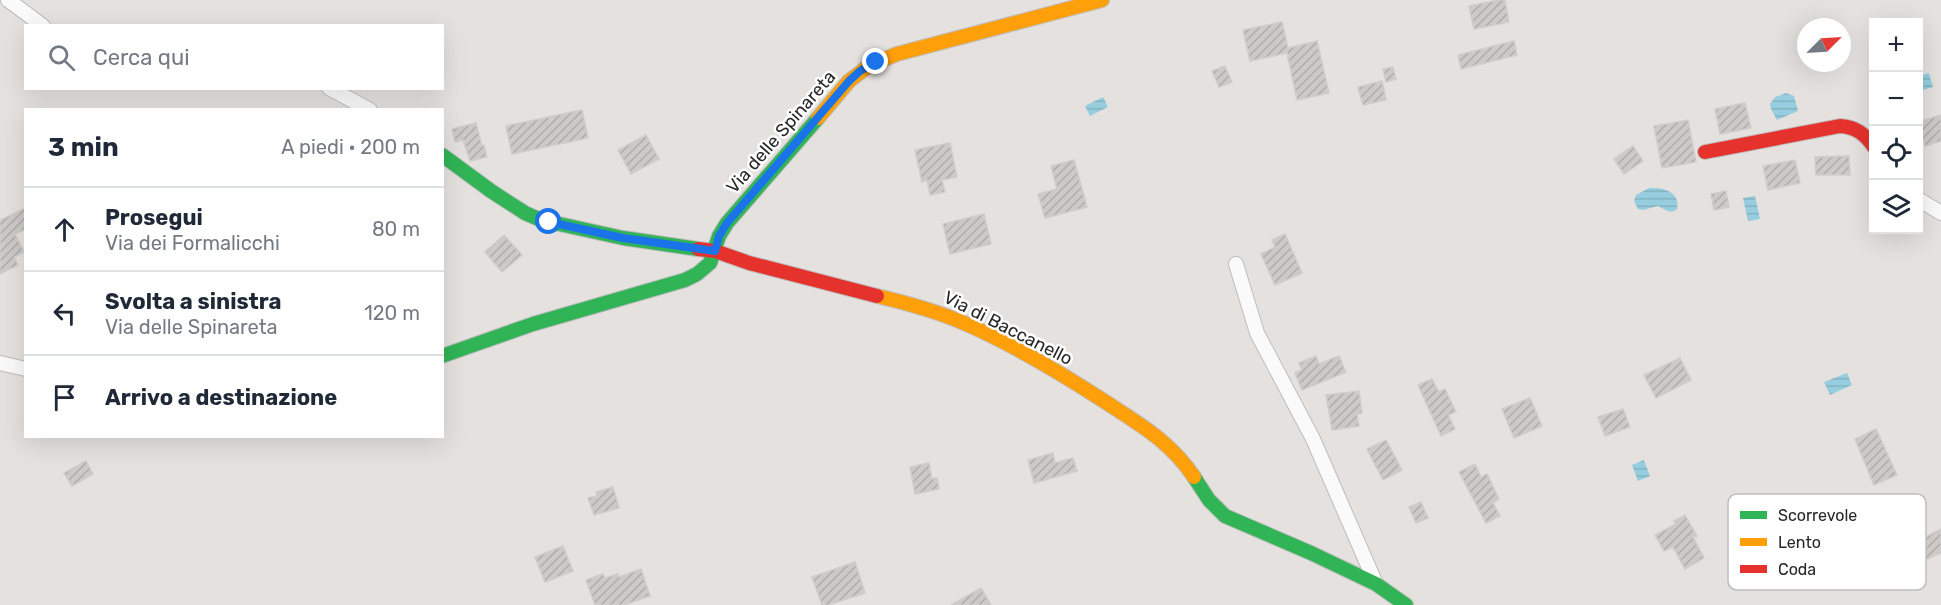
<!DOCTYPE html>
<html lang="it">
<head>
<meta charset="utf-8">
<style>
  body { margin:0; font-family:Rubik,sans-serif; background:#f2f2f3; color:#1f2937 }
  .controls { position:absolute; right:18px; top:18px; display:grid; overflow:hidden; border-radius:0px; box-shadow:0 6px 24px #0002 }
  .controls button { width:54px; height:54px; display:grid; place-items:center; padding:0; border:0; border-bottom:2px solid #e0e1e3; background:#fff; color:#1f2937; font:30px sans-serif }
  .compass { position:absolute; left:1797px; top:18px; width:54px; height:54px; border-radius:50%; background:#fff; box-shadow:0 6px 24px #0002; rotate:66deg }
  .stop { position:absolute; width:18px; height:18px; margin:-14px; border:4px solid #1a73e8; border-radius:50%; background:#fff }
  .stop.end { background:#1a73e8; border-color:#fff; box-shadow:0 2px 6px #0008 }
  .list { margin:0; padding:0; list-style:none }
  h2 { display:flex; justify-content:space-between; align-items:center; height:78px; margin:0; padding:0 24px; font-size:26px }
  h2 small { font-size:20px; font-weight:400; color:#747a83 }
  .list li { display:grid; grid-template-columns:39px 1fr auto; gap:18px; align-items:center; box-sizing:border-box; height:84px; padding:0 24px; border-top:2px solid #e0e1e3 }
  .list b { display:block; font-size:22px; white-space:nowrap }
  .list p { margin:0; font-size:20px; white-space:nowrap; color:#747a83 }
  .list em { font-size:20px; font-style:normal; color:#747a83 }
  .icon { flex:none; width:33px; height:33px; fill:none; stroke:currentColor; stroke-width:2; stroke-linecap:round; stroke-linejoin:round }
  .map { position:relative; flex:none; width:1941px; height:605px; overflow:hidden }
  .search { position:absolute; background:#fff; box-shadow:0 6px 24px #0002; left:24px; top:24px; width:420px; height:66px; display:flex; align-items:center; gap:15px; box-sizing:border-box; padding:0 21px; border-radius:0px; color:#747a83; font-size:22px }
  .panel { position:absolute; background:#fff; box-shadow:0 6px 24px #0002; left:24px; top:108px; width:420px; height:330px; border-radius:0px }
  .map>svg:first-child { display:block }
  .water { fill:url(#water-rules) }
  .building { fill:url(#building-hatch); stroke:#cfcdca; stroke-width:1.5 }
  .lines { fill:none; stroke-linecap:round; stroke-linejoin:round }
  .street-casing { stroke:#bebdbe; stroke-width:16 }
  .fast-casing { stroke:#bebdbe; stroke-width:16 }
  .slow-casing { stroke:#bebdbe; stroke-width:16 }
  .jam-casing { stroke:#bebdbe; stroke-width:16 }
  .street { stroke:#fbfafa; stroke-width:14 }
  .fast { stroke:#30b455; stroke-width:14 }
  .slow { stroke:#ff9f0a; stroke-width:14 }
  .jam { stroke:#e5322d; stroke-width:14 }
  .route { stroke:#1a73e8; stroke-width:8 }
  .labels { text-anchor:middle; stroke-width:5; stroke-linejoin:round; paint-order:stroke }
  .street-label { font-size:18px; fill:#272727; stroke:#fff }
  .key { fill:#fff; stroke:#bebebe; stroke-width:1.5 }
  .key-label { font-size:16px; fill:#272727 }
</style>
</head>
<body>
<div class="map">
<svg width="1941" height="605" viewBox="0 0 1941 605">
  <defs>
    <pattern id="water-rules" width="6" height="5" patternUnits="userSpaceOnUse" patternTransform="scale(1.5)"><rect width="6" height="5" fill="#97cedf"/><path d="M0 2.5h6" fill="none" stroke="#82b1bf"/></pattern>
    <pattern id="building-hatch" width="6" height="6" patternUnits="userSpaceOnUse" patternTransform="scale(1.5)"><rect width="6" height="6" fill="#ccc9c7"/><path d="M-1 1l2-2M0 6l6-6M5 7l2-2" fill="none" stroke="#afadab"/></pattern>
  </defs>
  <rect width="100%" height="100%" fill="#e4e1de"/>
  <!-- water -->
  <g class="water">
    <path d="M1929,73L1933,87L1919,91V76Z"/>
    <path d="M1786,93L1794,96L1798,111L1777,120L1771,109L1770,104L1775,97Z"/>
    <path d="M1103,97L1108,107L1090,116L1085,106Z"/>
    <path d="M1649,188C1663,187 1681,192 1677,209C1670,215 1665,209 1658,206L1643,210L1638,209L1634,201L1636,195Z"/>
    <path d="M1755,196L1760,219L1748,221L1743,198Z"/>
    <path d="M1847,373L1852,385L1830,395L1824,382Z"/>
    <path d="M1644,460L1650,476L1638,481L1632,465Z"/>
  </g>
  <!-- building -->
  <g class="building">
    <path d="M1499,0H1505L1509,22L1474,29L1469,6Z"/>
    <path d="M1282,22L1288,48L1317,41L1329,93L1297,100L1287,53L1250,61L1243,30Z"/>
    <path d="M1514,41L1517,55L1461,69L1458,55Z"/>
    <path d="M1225,66L1232,82L1219,87L1212,71Z"/>
    <path d="M1393,67L1396,79L1386,82L1383,69Z"/>
    <path d="M1382,81L1386,100L1363,105L1358,87Z"/>
    <path d="M1745,103L1751,128L1720,134L1715,109Z"/>
    <path d="M582,110L588,138L512,154L506,126Z"/>
    <path d="M1941,115V141L1925,146L1918,122Z"/>
    <path d="M1688,120L1696,162L1662,168L1654,126Z"/>
    <path d="M476,123L482,146L484,145L487,157L470,161L463,140L455,142L452,129Z"/>
    <path d="M646,135L659,159L631,174L618,150Z"/>
    <path d="M950,143L957,177L942,180L945,192L930,195L927,180L922,182L915,150Z"/>
    <path d="M1633,146L1643,161L1624,174L1614,159Z"/>
    <path d="M1849,156L1850,175H1816L1815,157Z"/>
    <path d="M1074,160L1087,207L1045,218L1038,194L1057,189L1051,166Z"/>
    <path d="M1795,160L1800,183L1768,190L1763,166Z"/>
    <path d="M1726,191L1729,207L1714,210L1711,194Z"/>
    <path d="M26,208V229L15,234L24,252L14,257L18,265L0,274V220Z"/>
    <path d="M984,214L991,244L950,254L943,224Z"/>
    <path d="M1285,234L1302,273L1275,285L1261,254L1275,247L1272,240Z"/>
    <path d="M504,235L522,255L502,272L485,252Z"/>
    <path d="M1316,356L1319,364L1339,356L1346,372L1302,390L1295,373L1302,370L1299,363Z"/>
    <path d="M1680,358L1691,380L1656,398L1644,375Z"/>
    <path d="M1432,379L1439,392L1445,389L1456,412L1448,415L1455,429L1441,436L1418,385Z"/>
    <path d="M1359,391L1362,413L1357,414L1359,426L1332,430L1326,395Z"/>
    <path d="M1530,398L1542,426L1514,438L1502,409Z"/>
    <path d="M1623,409L1630,427L1605,436L1598,417Z"/>
    <path d="M1876,429L1897,475L1874,485L1855,439Z"/>
    <path d="M1386,440L1402,470L1383,480L1367,449Z"/>
    <path d="M1053,453L1055,463L1073,458L1077,471L1034,483L1028,460Z"/>
    <path d="M86,461L93,474L72,486L64,473Z"/>
    <path d="M929,463L932,479L937,478L939,489L915,494L910,467Z"/>
    <path d="M1475,464L1481,477L1487,474L1499,499L1493,503L1500,516L1486,523L1459,472Z"/>
    <path d="M613,487L619,508L594,515L588,498L597,496L596,492Z"/>
    <path d="M1421,502L1428,518L1416,523L1409,507Z"/>
    <path d="M1685,515L1697,536L1693,537L1704,558L1685,569L1673,547L1664,551L1655,535L1676,524L1674,521Z"/>
    <path d="M1941,529V553L1923,561L1914,543Z"/>
    <path d="M563,546L573,571L545,582L535,557Z"/>
    <path d="M855,562L865,593L828,605H822L812,577Z"/>
    <path d="M641,569L650,596L624,605H595L586,580L603,574L605,578L618,574L619,577Z"/>
    <path d="M981,588L991,605H951Z"/>
  </g>
  <g class="lines">
    <defs>
      <g id="street">
        <path d="M8,0L43,26"/>
        <path d="M329,88L370,110"/>
        <path d="M1918,199L1941,213"/>
        <path d="M1236,264L1257,333L1313,439L1376,584"/>
        <path d="M0,363L26,369"/>
      </g>
      <g id="fast">
        <path d="M442,155L491,191L525,213L541,220L623,238L698,249"/>
        <path d="M442,356L533,324L685,280L697,274L710,263L719,236L727,223L818,118"/>
        <path d="M1194,477L1209,500L1225,516L1311,553L1376,584L1406,605"/>
      </g>
      <g id="slow">
        <path d="M818,118L849,81L870,65L897,54L1102,0"/>
        <path d="M877,296C907,303 936,311 964,323C1013,344 1059,372 1104,401C1139,424 1170,441 1194,477"/>
      </g>
      <g id="jam">
        <path d="M1705,152L1840,126C1856,127 1865,134 1874,147"/>
        <path d="M698,249L715,251L749,263L877,296"/>
      </g>
    </defs>
    <!-- street casing -->
    <use href="#street" class="street-casing"/>
    <!-- fast casing -->
    <use href="#fast" class="fast-casing"/>
    <!-- slow casing -->
    <use href="#slow" class="slow-casing"/>
    <!-- jam casing -->
    <use href="#jam" class="jam-casing"/>
    <!-- street -->
    <use href="#street" class="street"/>
    <!-- fast -->
    <use href="#fast" class="fast"/>
    <!-- slow -->
    <use href="#slow" class="slow"/>
    <!-- jam -->
    <use href="#jam" class="jam"/>
  </g>
  <g class="lines">
    <!-- route -->
    <path class="route" d="M549,222L623,238L715,251L719,236L727,223L849,81L860,71L876,62"/>
  </g>
  <g class="labels">
    <!-- street labels -->
    <g class="street-label">
      <text transform="translate(781 132) rotate(-49)" y="6">Via delle Spinareta</text>
      <text transform="translate(1008 328) rotate(27)" y="6">Via di Baccanello</text>
    </g>
  </g>
  <!-- legend -->
  <rect x="1728" y="494" width="198" height="96" rx="9" class="key"/>
  <rect x="1740" y="511" width="27" height="8" fill="#30b455"/>
  <rect x="1740" y="538" width="27" height="8" fill="#ff9f0a"/>
  <rect x="1740" y="565" width="27" height="8" fill="#e5322d"/>
  <g class="key-label">
    <text x="1778" y="521">Scorrevole</text>
    <text x="1778" y="548">Lento</text>
    <text x="1778" y="575">Coda</text>
  </g>
</svg>
<div class="controls">
<button>+</button>
<button>−</button>
<button><svg class="icon" aria-label="locate" viewBox="0 0 24 24"><circle cx="12" cy="12" r="6"/><path d="M12 2v4M12 18v4M2 12h4M18 12h4"/></svg></button>
<button><svg class="icon" aria-label="layers" viewBox="0 0 24 24"><path d="M12 4l9 5-9 5-9-5zM3 14l9 5 9-5"/></svg></button>
</div>
<svg class="compass" viewBox="-18 -18 36 36"><path d="M0-13l5 13h-10z" fill="#e53935"/><path d="M0 13l5-13h-10z" fill="#747a83"/></svg>
<div class="stop" style="left:549px;top:222px"></div>
<div class="stop end" style="left:876px;top:62px"></div>
<div class="search"><svg class="icon" aria-label="search" viewBox="0 0 24 24"><circle cx="10" cy="10" r="6"/><path d="M15 15l6 6"/></svg>Cerca qui</div>
<section class="panel">
<h2>3 min<small>A piedi · 200 m</small></h2>
<ul class="list">
<li><svg class="icon" aria-label="ahead" viewBox="0 0 24 24"><path d="M12 20V5M6 11l6-6 6 6"/></svg><div><b>Prosegui</b><p>Via dei Formalicchi</p></div><em>80 m</em></li>
<li><svg class="icon" aria-label="left" viewBox="0 0 24 24"><path d="M17 20v-9H6M10 6l-5 5 5 5"/></svg><div><b>Svolta a sinistra</b><p>Via delle Spinareta</p></div><em>120 m</em></li>
<li><svg class="icon" aria-label="arrive" viewBox="0 0 24 24"><path d="M6 21V4h12l-3 4 3 4H6"/></svg><div><b>Arrivo a destinazione</b></div></li>
</ul>
</section>
</div>
</body>
</html>
